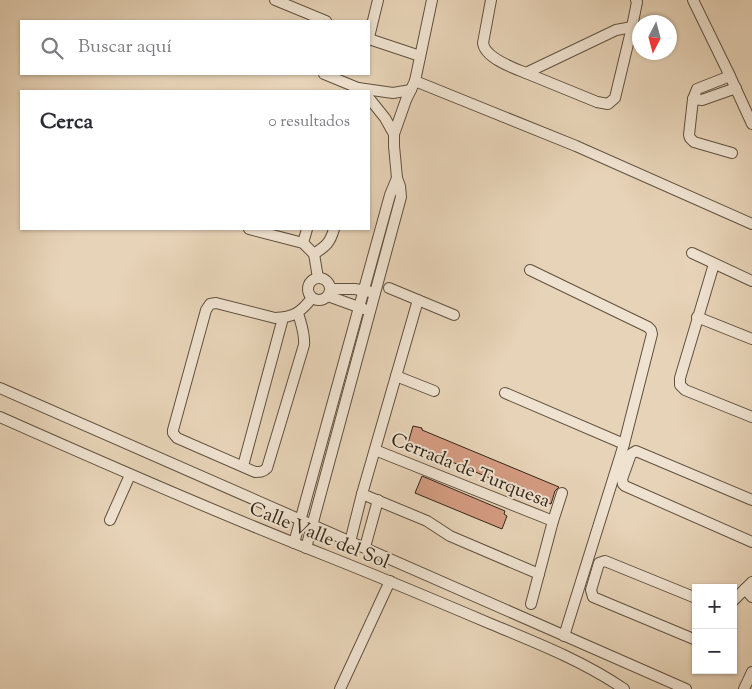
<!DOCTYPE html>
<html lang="es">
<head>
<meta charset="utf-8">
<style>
  body { margin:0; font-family:"Sorts Mill Goudy",serif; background:#f7f7f7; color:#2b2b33 }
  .controls { position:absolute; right:15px; bottom:15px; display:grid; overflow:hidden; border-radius:0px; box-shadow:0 1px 4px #0004 }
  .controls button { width:45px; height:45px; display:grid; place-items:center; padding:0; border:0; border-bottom:1px solid #e1e1e2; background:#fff; color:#2b2b33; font:25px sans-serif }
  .compass { position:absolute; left:632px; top:15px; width:45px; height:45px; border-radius:50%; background:#fff; box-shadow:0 1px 4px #0004; rotate:186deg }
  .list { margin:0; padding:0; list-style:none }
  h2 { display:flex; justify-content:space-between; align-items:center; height:65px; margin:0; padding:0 20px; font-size:21px }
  h2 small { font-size:16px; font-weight:400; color:#7c7c81 }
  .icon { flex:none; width:28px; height:28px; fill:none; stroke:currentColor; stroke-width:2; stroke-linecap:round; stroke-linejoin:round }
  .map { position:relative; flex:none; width:752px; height:689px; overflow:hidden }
  .search { position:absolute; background:#fff; box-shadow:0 1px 4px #0004; left:20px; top:20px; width:350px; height:55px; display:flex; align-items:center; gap:12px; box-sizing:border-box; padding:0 18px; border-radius:0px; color:#7c7c81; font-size:19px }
  .panel { position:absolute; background:#fff; box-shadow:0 1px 4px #0004; left:20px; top:90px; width:350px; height:140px; border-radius:0px }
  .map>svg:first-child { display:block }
  .building { fill:#d49b81; stroke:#332617 }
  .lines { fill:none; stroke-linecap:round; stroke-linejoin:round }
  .minor-casing { stroke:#60513f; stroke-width:12 }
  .minor { stroke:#efe2d0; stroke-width:10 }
  .labels { text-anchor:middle; stroke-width:4; stroke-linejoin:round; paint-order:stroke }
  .street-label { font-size:19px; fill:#332617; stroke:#efe2d0 }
</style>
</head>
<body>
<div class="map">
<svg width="752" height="689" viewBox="0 0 752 689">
  <rect width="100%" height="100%" fill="#e7d3b7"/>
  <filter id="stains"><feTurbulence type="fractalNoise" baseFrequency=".004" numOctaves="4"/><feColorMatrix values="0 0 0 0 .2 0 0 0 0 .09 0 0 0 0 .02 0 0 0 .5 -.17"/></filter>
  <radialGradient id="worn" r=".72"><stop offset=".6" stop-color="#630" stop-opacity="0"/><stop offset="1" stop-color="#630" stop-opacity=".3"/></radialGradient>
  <!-- building -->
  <g class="building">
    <path d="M413,426L422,428V430L559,487L555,491L551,504L419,448L420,446L408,443Z"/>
    <path d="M422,476L505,511L504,514L507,516L502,529L415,493Z"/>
  </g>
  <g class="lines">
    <defs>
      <g id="minor">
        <path d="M275,0L326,21"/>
        <path d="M491,0L483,43C485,58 513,68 526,73L616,30L632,27"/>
        <path d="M693,0L730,76L752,124"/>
        <path d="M369,37L378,0"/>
        <path d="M369,39L420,56"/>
        <path d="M526,73L597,102L608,104L615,98L632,27L637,2L636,0"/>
        <path d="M324,74L358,88L362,91"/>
        <path d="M730,76L697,89L693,99L689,135L690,138L694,142L732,153"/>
        <path d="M415,81L432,0"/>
        <path d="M358,88L393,93L411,90"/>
        <path d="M693,99L702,100L736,88"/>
        <path d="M394,134L406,100L415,81L576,146L752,224"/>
        <path d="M249,229L303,243L314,254L318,278"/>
        <path d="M303,243L307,229"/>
        <path d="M692,253L752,281"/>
        <path d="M314,254C326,246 330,243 334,229"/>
        <path d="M714,264L680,378V385L685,390L752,417"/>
        <path d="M530,270L648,327L651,330L652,334L624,444L564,636"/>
        <circle cx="319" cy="289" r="11"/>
        <path d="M389,288L454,315"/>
        <path d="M330,289H355L371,292"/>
        <path d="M328,296L364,309"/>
        <path d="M298,313C301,324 305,333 304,345L267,468C263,472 261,472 255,472L177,438L173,433V430L206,310L210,304L216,303L275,318C294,317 300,313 312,298"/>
        <path d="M697,317L752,339"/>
        <path d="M396,376L434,391"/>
        <path d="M0,388L686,689"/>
        <path d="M505,393L624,444"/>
        <path d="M0,417C108,465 217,513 327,556C382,578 437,601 491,624C537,643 583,661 624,689"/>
        <path d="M375,450L553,521"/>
        <path d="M243,466L283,318"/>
        <path d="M362,494L427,521L450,536L539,574"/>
        <path d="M752,500L636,451L631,454L622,479L623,484L625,486L752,542"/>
        <path d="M110,520L130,475"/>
        <path d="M350,542L362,494L418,300"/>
        <path d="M294,543L390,195L397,178"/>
        <path d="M365,547L378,500"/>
        <path d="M306,548L401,197L400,186L397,178L394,146V134L385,118L369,98"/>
        <path d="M745,589L752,597"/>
        <path d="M696,598L605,561L599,563L591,590L593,597L696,640"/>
        <path d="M733,601L752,582"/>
        <path d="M531,604L553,521L562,493"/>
        <path d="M340,689L390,581"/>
        <path d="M744,689L752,672"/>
      </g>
    </defs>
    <!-- minor casing -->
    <use href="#minor" class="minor-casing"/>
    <!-- minor -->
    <use href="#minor" class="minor"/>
  </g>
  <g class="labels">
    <!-- street labels -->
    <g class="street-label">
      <text transform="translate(471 469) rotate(22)" y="7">Cerrada de Turquesa</text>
      <text transform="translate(320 534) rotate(22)" y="7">Calle Valle del Sol</text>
    </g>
  </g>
  <rect width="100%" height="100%" filter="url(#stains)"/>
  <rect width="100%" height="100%" fill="url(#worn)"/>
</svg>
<div class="controls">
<button>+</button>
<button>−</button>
</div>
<svg class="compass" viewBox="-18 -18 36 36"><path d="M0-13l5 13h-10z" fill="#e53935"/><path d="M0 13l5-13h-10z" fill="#7c7c81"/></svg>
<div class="search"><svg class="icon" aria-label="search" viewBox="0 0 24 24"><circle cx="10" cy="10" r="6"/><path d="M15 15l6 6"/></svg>Buscar aquí</div>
<section class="panel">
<h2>Cerca<small>0 resultados</small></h2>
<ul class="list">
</ul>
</section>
</div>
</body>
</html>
